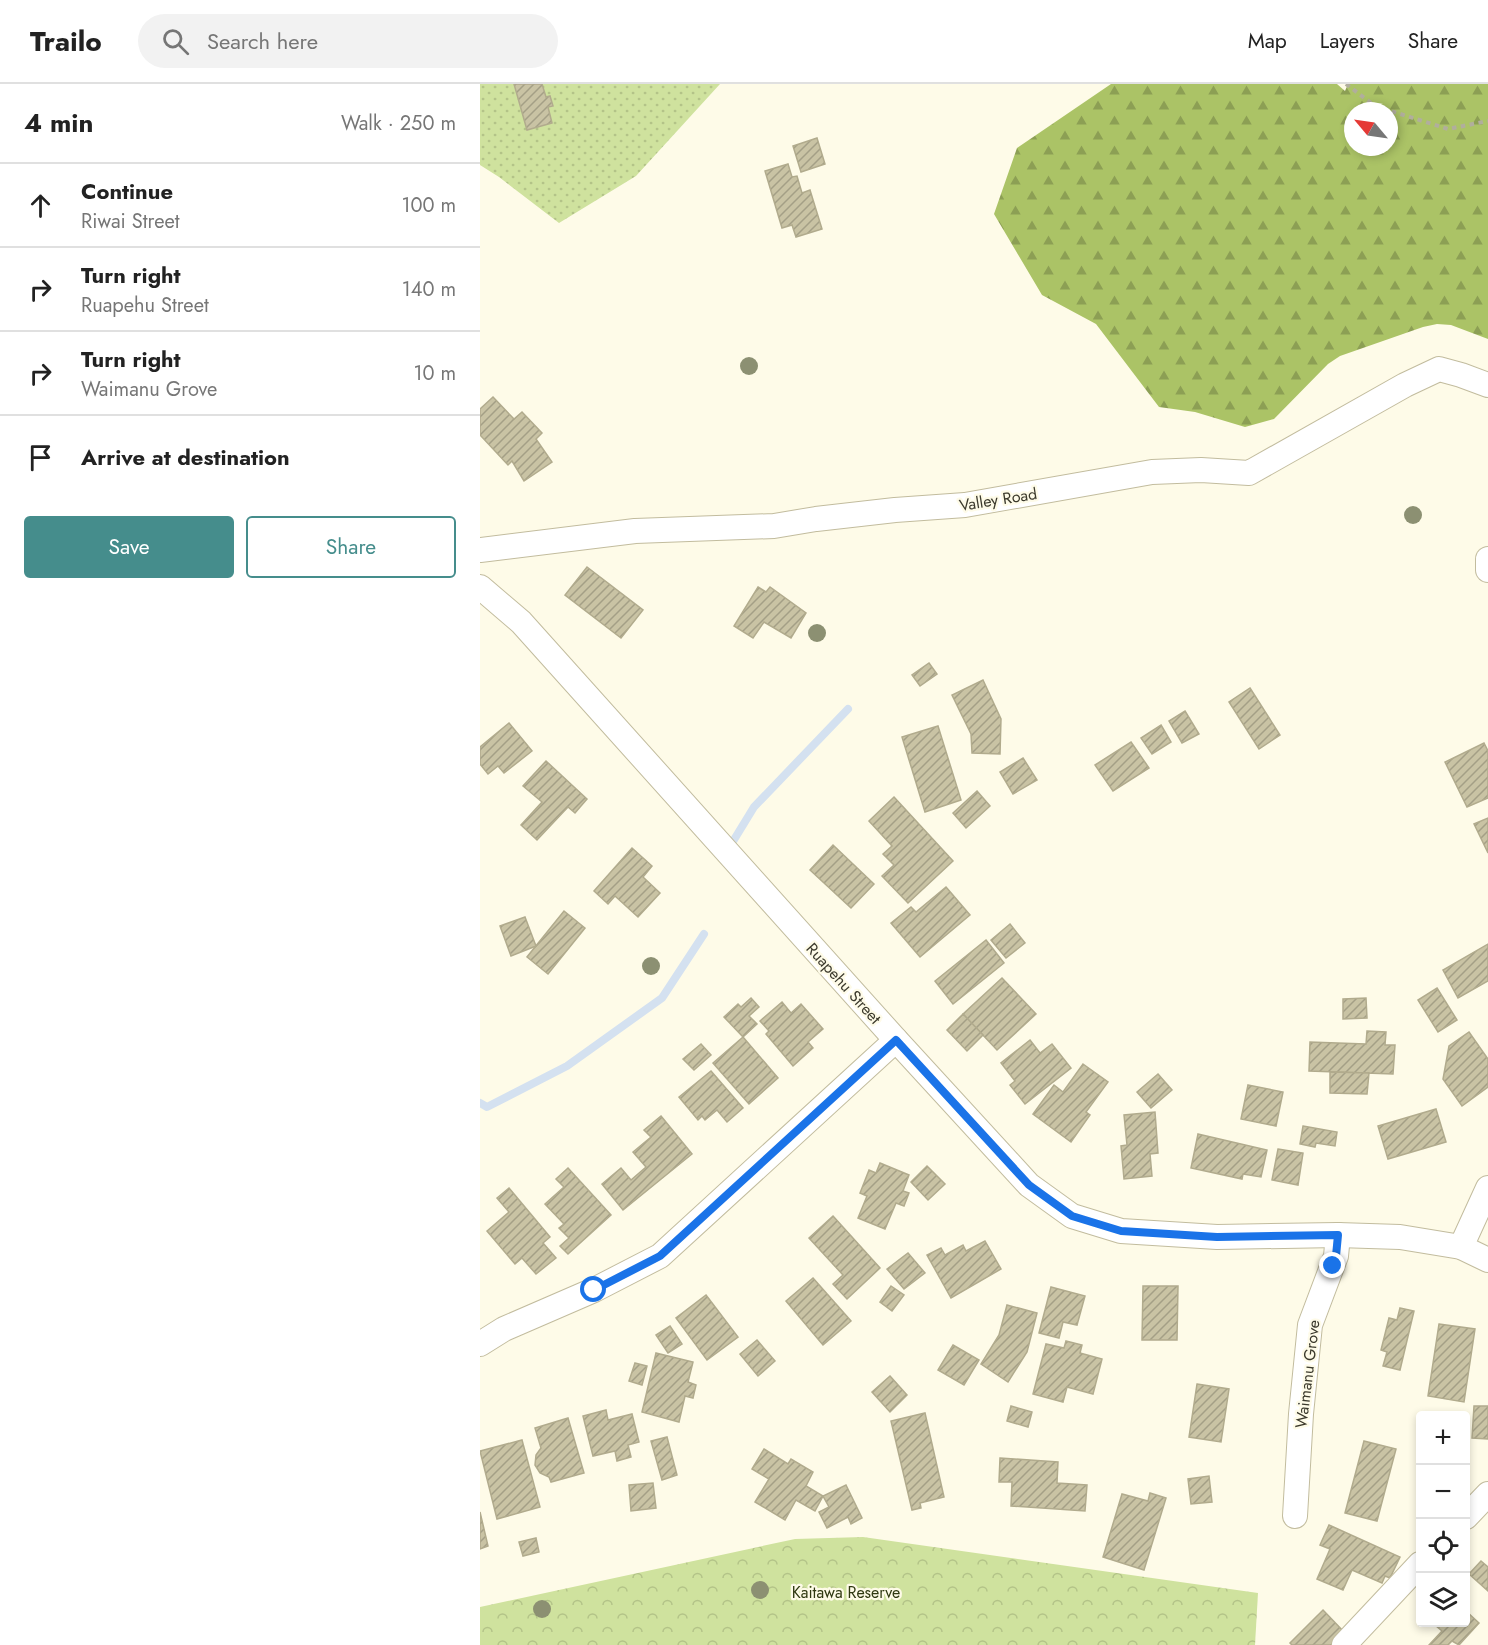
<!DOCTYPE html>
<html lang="en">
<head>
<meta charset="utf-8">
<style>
  body { margin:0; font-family:Jost,sans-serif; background:#f2f2f2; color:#222 }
  .controls { position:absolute; right:18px; bottom:18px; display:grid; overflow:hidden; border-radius:6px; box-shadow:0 3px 9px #0003 }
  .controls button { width:54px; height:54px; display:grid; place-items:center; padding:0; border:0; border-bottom:2px solid #e0e0e0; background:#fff; color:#222; font:30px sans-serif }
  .compass { position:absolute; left:864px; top:18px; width:54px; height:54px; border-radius:50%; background:#fff; box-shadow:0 3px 9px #0003; rotate:299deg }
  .stop { position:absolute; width:18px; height:18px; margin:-14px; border:4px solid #1a73e8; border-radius:50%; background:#fff }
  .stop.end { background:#1a73e8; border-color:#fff; box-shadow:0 2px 6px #0008 }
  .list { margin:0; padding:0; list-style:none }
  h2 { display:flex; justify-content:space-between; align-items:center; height:78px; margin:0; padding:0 24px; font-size:26px }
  h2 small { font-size:20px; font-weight:400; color:#767676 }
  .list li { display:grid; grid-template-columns:39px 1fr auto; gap:18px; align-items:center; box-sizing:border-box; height:84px; padding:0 24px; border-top:2px solid #e0e0e0 }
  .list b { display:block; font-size:22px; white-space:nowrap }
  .list p { margin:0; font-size:20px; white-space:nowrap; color:#767676 }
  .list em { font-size:20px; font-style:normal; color:#767676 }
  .actions { display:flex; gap:12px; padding:18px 24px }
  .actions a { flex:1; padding:14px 0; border:2px solid #458d8c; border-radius:6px; text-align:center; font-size:21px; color:#458d8c }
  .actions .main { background:#458d8c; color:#fff }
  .icon { flex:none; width:33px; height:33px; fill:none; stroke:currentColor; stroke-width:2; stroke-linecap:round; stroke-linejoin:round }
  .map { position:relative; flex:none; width:1008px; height:1561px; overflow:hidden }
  header { display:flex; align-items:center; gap:36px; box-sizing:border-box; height:84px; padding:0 30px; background:#fff; border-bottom:2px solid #e0e0e0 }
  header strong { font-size:28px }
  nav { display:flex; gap:33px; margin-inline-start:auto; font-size:21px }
  .search { width:420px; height:54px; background:#f2f2f2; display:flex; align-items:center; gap:15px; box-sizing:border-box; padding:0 21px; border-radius:33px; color:#767676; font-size:22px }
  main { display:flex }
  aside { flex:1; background:#fff }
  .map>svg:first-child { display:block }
  .grass { fill:url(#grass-dots) }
  .forest { fill:url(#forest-firs); fill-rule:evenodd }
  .park { fill:url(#park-crowns) }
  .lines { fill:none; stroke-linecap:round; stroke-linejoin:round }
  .stream { stroke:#d4e1f0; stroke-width:8 }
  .building { fill:url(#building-hatch); stroke:#b1ab8d; stroke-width:1.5 }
  .minor-casing { stroke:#c2bc9e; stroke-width:26 }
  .path { stroke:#b1ae9d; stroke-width:4; stroke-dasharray:4.5 4.5; stroke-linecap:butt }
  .minor { stroke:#fff; stroke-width:24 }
  .tree { fill:#8c9072 }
  .route { stroke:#1a73e8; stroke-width:8 }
  .labels { text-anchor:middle; stroke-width:4.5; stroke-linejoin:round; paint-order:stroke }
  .street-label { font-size:16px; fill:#3b392c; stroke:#fefbe8 }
  .park-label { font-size:16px; fill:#2f3811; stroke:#fefbe8 }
</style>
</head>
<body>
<header>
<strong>Trailo</strong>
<div class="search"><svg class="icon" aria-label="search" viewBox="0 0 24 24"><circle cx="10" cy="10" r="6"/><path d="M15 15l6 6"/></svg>Search here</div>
<nav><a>Map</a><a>Layers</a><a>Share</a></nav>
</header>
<main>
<aside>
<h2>4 min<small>Walk · 250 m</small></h2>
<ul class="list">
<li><svg class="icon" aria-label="ahead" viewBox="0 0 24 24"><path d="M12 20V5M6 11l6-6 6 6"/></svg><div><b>Continue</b><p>Riwai Street</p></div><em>100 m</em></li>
<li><svg class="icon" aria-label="right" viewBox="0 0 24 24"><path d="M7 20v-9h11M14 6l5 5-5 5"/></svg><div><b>Turn right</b><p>Ruapehu Street</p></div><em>140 m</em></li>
<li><svg class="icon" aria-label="right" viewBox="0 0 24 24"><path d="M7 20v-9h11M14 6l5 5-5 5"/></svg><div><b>Turn right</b><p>Waimanu Grove</p></div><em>10 m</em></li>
<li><svg class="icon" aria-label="arrive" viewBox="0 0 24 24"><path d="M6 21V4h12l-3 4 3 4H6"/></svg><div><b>Arrive at destination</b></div></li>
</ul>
<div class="actions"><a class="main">Save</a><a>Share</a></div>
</aside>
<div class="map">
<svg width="1008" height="1561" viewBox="0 0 1008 1561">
  <defs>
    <pattern id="grass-dots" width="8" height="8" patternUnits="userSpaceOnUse" patternTransform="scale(1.5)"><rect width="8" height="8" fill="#cfe29e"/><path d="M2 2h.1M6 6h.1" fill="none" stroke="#b3c388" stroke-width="1.8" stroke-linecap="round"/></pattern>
    <pattern id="forest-firs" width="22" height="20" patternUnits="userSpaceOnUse" patternTransform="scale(1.5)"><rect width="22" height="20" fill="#abc366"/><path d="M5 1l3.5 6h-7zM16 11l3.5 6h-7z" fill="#8c9f54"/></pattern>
    <pattern id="park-crowns" width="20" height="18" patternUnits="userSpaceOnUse" patternTransform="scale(1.5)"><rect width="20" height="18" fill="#cfe29e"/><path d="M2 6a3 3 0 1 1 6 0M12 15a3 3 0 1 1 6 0" fill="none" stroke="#b3c388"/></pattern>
    <pattern id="building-hatch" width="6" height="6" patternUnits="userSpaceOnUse" patternTransform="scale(1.5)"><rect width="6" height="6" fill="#c9c3a4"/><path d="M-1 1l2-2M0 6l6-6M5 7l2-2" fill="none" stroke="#a49f86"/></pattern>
  </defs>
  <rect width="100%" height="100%" fill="#fefbe8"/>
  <!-- grass -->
  <path class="grass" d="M0,0H240L156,92L79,139L19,93L0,81Z"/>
  <!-- forest -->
  <path class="forest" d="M631,0H857L865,7L868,0H1008V255L971,241L957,240L943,243L860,272L848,280L794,335L765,343L715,328L679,323L616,240L562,211L514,130L537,64ZM873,27H909V63H873Z"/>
  <!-- park -->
  <path class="park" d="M383,1453L778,1509L775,1561H0V1523L315,1455Z"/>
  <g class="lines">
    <!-- stream -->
    <g class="stream">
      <path d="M252,759L274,723L368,625"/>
      <path d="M0,1019L7,1023L87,982L182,914L224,850"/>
    </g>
  </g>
  <!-- building -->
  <g class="building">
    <path d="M34,0H62L66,13L70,12L73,22L68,23L72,39L47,46Z"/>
    <path d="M337,54L345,80L321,88L313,62Z"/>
    <path d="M308,80L312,93L317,92L322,109L330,106L342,145L316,153L312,141L302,144L285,87Z"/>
    <path d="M13,313L34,335L42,328L62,349L56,355L72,378L44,397L32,377L28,381L0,351V325Z"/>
    <path d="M107,483L163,526L141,554L85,511Z"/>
    <path d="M278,503L286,508L290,503L326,529L311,554L284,538L273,554L254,542Z"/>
    <path d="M449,579L457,590L440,602L432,591Z"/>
    <path d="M503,596L521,635L520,670L492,669L491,650L472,611Z"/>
    <path d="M770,604L800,651L779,665L749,618Z"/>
    <path d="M705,627L719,650L702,659L689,637Z"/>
    <path d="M29,639L52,667L24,689L18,682L8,690L0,680V663Z"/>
    <path d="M681,641L691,658L672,670L661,654Z"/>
    <path d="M458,642L481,716L445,728L422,653Z"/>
    <path d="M651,658L669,684L633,707L615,681Z"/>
    <path d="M1004,659L1008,667V714L987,723L965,678Z"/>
    <path d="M543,674L557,696L533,710L520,688Z"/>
    <path d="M66,677L107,715L95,729L88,723L57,756L41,741L62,718L43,702Z"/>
    <path d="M497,707L510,722L486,744L473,729Z"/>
    <path d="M414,713L473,777L428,819L402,792L414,781L403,770L412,762L389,737Z"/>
    <path d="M1008,734V769L994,740Z"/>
    <path d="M353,761L394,800L371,824L330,786Z"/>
    <path d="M152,764L172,782L163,793L180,809L158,833L135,812L128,820L114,807Z"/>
    <path d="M466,803L490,831L440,873L411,839L431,823L436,828Z"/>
    <path d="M84,827L105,844L68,890L47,873Z"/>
    <path d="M45,833L56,862L31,872L20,842Z"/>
    <path d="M530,840L545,859L526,874L511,856Z"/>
    <path d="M506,856L524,879L473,920L455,897Z"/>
    <path d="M1008,860V897L978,914L963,886Z"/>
    <path d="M522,894L556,930L517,966L483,930Z"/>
    <path d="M957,904L977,936L958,948L938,916Z"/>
    <path d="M271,914L279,923L269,932L277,940L263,953L244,933L258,920L261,923Z"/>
    <path d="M886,914L887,934L863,935V915Z"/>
    <path d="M302,918L311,929L321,920L343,945L328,958L333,964L313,982L286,950L289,947L280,937Z"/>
    <path d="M483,930L503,951L487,967L467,946Z"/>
    <path d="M887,947L906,948L905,961H915L913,990L829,987L830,958L886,960Z"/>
    <path d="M989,948L1008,975V1003L982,1022L963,995L969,962Z"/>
    <path d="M263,953L298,994L269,1020L233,979Z"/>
    <path d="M550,956L560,969L572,960L591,984L545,1020L530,1001L535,997L521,979Z"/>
    <path d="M221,960L231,971L214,986L203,975Z"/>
    <path d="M603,980L628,998L606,1028L610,1031L591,1058L553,1030L574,1001L583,1008Z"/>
    <path d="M231,987L263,1024L247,1038L237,1026L225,1036L222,1032L218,1036L199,1013Z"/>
    <path d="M850,988L889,989L887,1010L850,1009Z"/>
    <path d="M678,990L692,1006L671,1024L657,1008Z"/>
    <path d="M768,1001L803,1008L796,1042L761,1035Z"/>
    <path d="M956,1025L966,1058L908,1075L898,1042Z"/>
    <path d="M675,1028L678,1069L670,1070L672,1092L644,1095L641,1062L647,1061L644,1031Z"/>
    <path d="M181,1032L212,1070L143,1126L122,1100L141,1084L151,1096L166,1083L153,1068L171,1053L164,1046Z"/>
    <path d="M823,1042L857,1048L855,1062L836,1059L835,1063L820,1060Z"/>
    <path d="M718,1050L787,1066L781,1093L763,1090L762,1095L711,1084Z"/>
    <path d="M798,1065L823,1069L818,1101L792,1096Z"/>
    <path d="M400,1079L429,1091L423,1107L429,1109L424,1122L416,1119L405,1145L378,1134L387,1112L380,1109L389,1086L396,1089Z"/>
    <path d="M447,1082L465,1100L448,1116L431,1098Z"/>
    <path d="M88,1084L131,1131L88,1170L80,1162L89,1154L79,1144L84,1140L65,1120L84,1103L76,1095Z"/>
    <path d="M29,1104L70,1153L63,1159L76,1174L56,1190L42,1174L35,1180L7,1147L29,1128L17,1114Z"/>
    <path d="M353,1132L400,1184L367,1215L353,1200L363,1191L329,1154Z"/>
    <path d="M505,1157L521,1185L471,1214L447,1171L461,1164L465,1171L483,1161L486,1167Z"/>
    <path d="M428,1169L445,1189L424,1205L407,1185Z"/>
    <path d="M333,1194L371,1237L343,1261L306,1217Z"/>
    <path d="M411,1202L424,1211L412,1227L400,1218Z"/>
    <path d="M663,1202H698L697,1256H662Z"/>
    <path d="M571,1203L605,1212L597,1241L583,1238L579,1254L559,1249Z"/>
    <path d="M226,1211L258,1253L227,1276L196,1234Z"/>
    <path d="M527,1221L557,1229L547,1268L528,1298L501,1280L519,1251Z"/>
    <path d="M920,1224L934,1227L920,1286L903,1282L907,1268L901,1266L909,1234L917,1236Z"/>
    <path d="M959,1240L995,1245L984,1318L948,1312Z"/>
    <path d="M190,1242L202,1260L188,1269L176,1251Z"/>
    <path d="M277,1256L295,1277L278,1292L260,1270Z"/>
    <path d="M586,1257L602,1261L600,1269L622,1275L613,1310L587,1303L583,1318L553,1310L566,1260L584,1264Z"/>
    <path d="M473,1261L499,1276L484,1301L458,1286Z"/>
    <path d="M176,1269L213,1278L208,1298L216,1301L213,1314L205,1312L199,1338L162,1328Z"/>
    <path d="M155,1279L167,1282L162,1301L149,1297Z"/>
    <path d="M410,1292L427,1311L410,1328L392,1308Z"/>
    <path d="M717,1300L749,1305L741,1358L709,1353Z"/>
    <path d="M531,1322L552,1328L548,1343L527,1337Z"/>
    <path d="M994,1322H1008V1355L992,1354Z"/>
    <path d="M126,1326L128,1336L152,1330L159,1358L148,1361L151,1373L137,1377L135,1367L113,1372L103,1332Z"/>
    <path d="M445,1329L464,1413L440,1419L441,1424L432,1426L411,1337Z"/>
    <path d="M88,1334L104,1389L71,1398L69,1393L60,1389L55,1381L56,1371L61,1364L55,1344Z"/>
    <path d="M187,1353L197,1391L182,1396L171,1357Z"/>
    <path d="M42,1356L60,1423L17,1435L0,1367Z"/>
    <path d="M884,1357L916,1365L897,1437L865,1429Z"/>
    <path d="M284,1365L308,1380L311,1375L333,1388L326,1402L343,1412L335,1427L316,1416L305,1436L275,1418L289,1395L272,1385Z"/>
    <path d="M520,1374L578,1378L577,1399L607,1401L605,1427L531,1422L532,1398H519Z"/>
    <path d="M729,1392L732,1418L711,1420L708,1395Z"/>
    <path d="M173,1399L176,1424L151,1427L149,1401Z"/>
    <path d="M366,1401L382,1434L371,1440L368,1433L347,1444L339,1428L349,1423L343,1412Z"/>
    <path d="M670,1409L686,1414L664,1486L623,1473L642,1410L668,1417Z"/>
    <path d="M0,1428L8,1462L0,1465Z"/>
    <path d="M849,1441L920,1473L910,1494L905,1492L902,1499L872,1486L863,1506L837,1495L850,1465L840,1461Z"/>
    <path d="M56,1454L59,1468L43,1472L39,1458Z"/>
    <path d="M1001,1477L1008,1483V1507L989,1490Z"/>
    <path d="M843,1526L865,1549L853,1561H812L810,1559Z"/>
    <path d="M986,1527L999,1539L979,1561L972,1557L968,1561H949L962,1547L956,1542L959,1538H986Z"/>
  </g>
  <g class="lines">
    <defs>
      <g id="minor">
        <path d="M0,466L155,447L294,442L336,435L415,426L485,421L672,388L721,386L769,389L925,301L959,285L981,291L1008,301"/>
        <path d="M1008,475V486"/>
        <path d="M0,503L41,538L416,956L549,1101L592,1132L641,1147L737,1153L858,1151L920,1153L981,1163L1008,1176"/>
        <path d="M981,1163L1008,1104"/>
        <path d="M0,1260L24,1245L114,1206L180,1172L416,956"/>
        <path d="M815,1432L821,1330L830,1241L856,1172L858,1151"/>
        <path d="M986,1433L1008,1410"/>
        <path d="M864,1561L940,1480"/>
      </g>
    </defs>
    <!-- minor casing -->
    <use href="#minor" class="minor-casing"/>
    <!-- path -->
    <path class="path" d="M866,0L895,22L968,45L1008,37"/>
    <!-- minor -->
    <use href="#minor" class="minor"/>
  </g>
  <!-- trees -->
  <g class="tree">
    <circle cx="269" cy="282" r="9"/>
    <circle cx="933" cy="431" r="9"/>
    <circle cx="337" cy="549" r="9"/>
    <circle cx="171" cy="882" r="9"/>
    <circle cx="280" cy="1506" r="9"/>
    <circle cx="62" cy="1525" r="9"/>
  </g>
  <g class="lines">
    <!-- route -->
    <path class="route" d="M114,1206L180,1172L416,956L549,1101L592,1132L641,1147L737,1153L858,1151L856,1172L853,1182"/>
  </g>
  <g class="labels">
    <!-- street labels -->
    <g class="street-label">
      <text transform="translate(518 415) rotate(-9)" y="6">Valley Road</text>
      <text transform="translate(364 899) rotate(48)" y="6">Ruapehu Street</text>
      <text transform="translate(827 1290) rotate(-83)" y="6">Waimanu Grove</text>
    </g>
    <!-- park labels -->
    <g class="park-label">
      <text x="366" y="1514">Kaitawa Reserve</text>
    </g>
  </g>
</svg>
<div class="controls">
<button>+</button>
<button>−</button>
<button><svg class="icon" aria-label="locate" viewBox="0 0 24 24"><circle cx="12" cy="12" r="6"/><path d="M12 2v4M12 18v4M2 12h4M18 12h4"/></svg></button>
<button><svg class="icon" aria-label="layers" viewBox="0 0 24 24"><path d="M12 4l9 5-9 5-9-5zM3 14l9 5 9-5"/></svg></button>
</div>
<svg class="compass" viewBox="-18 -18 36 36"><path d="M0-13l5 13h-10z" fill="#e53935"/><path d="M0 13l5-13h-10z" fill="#767676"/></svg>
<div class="stop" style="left:114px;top:1206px"></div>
<div class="stop end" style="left:853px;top:1182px"></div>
</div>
</main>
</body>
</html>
